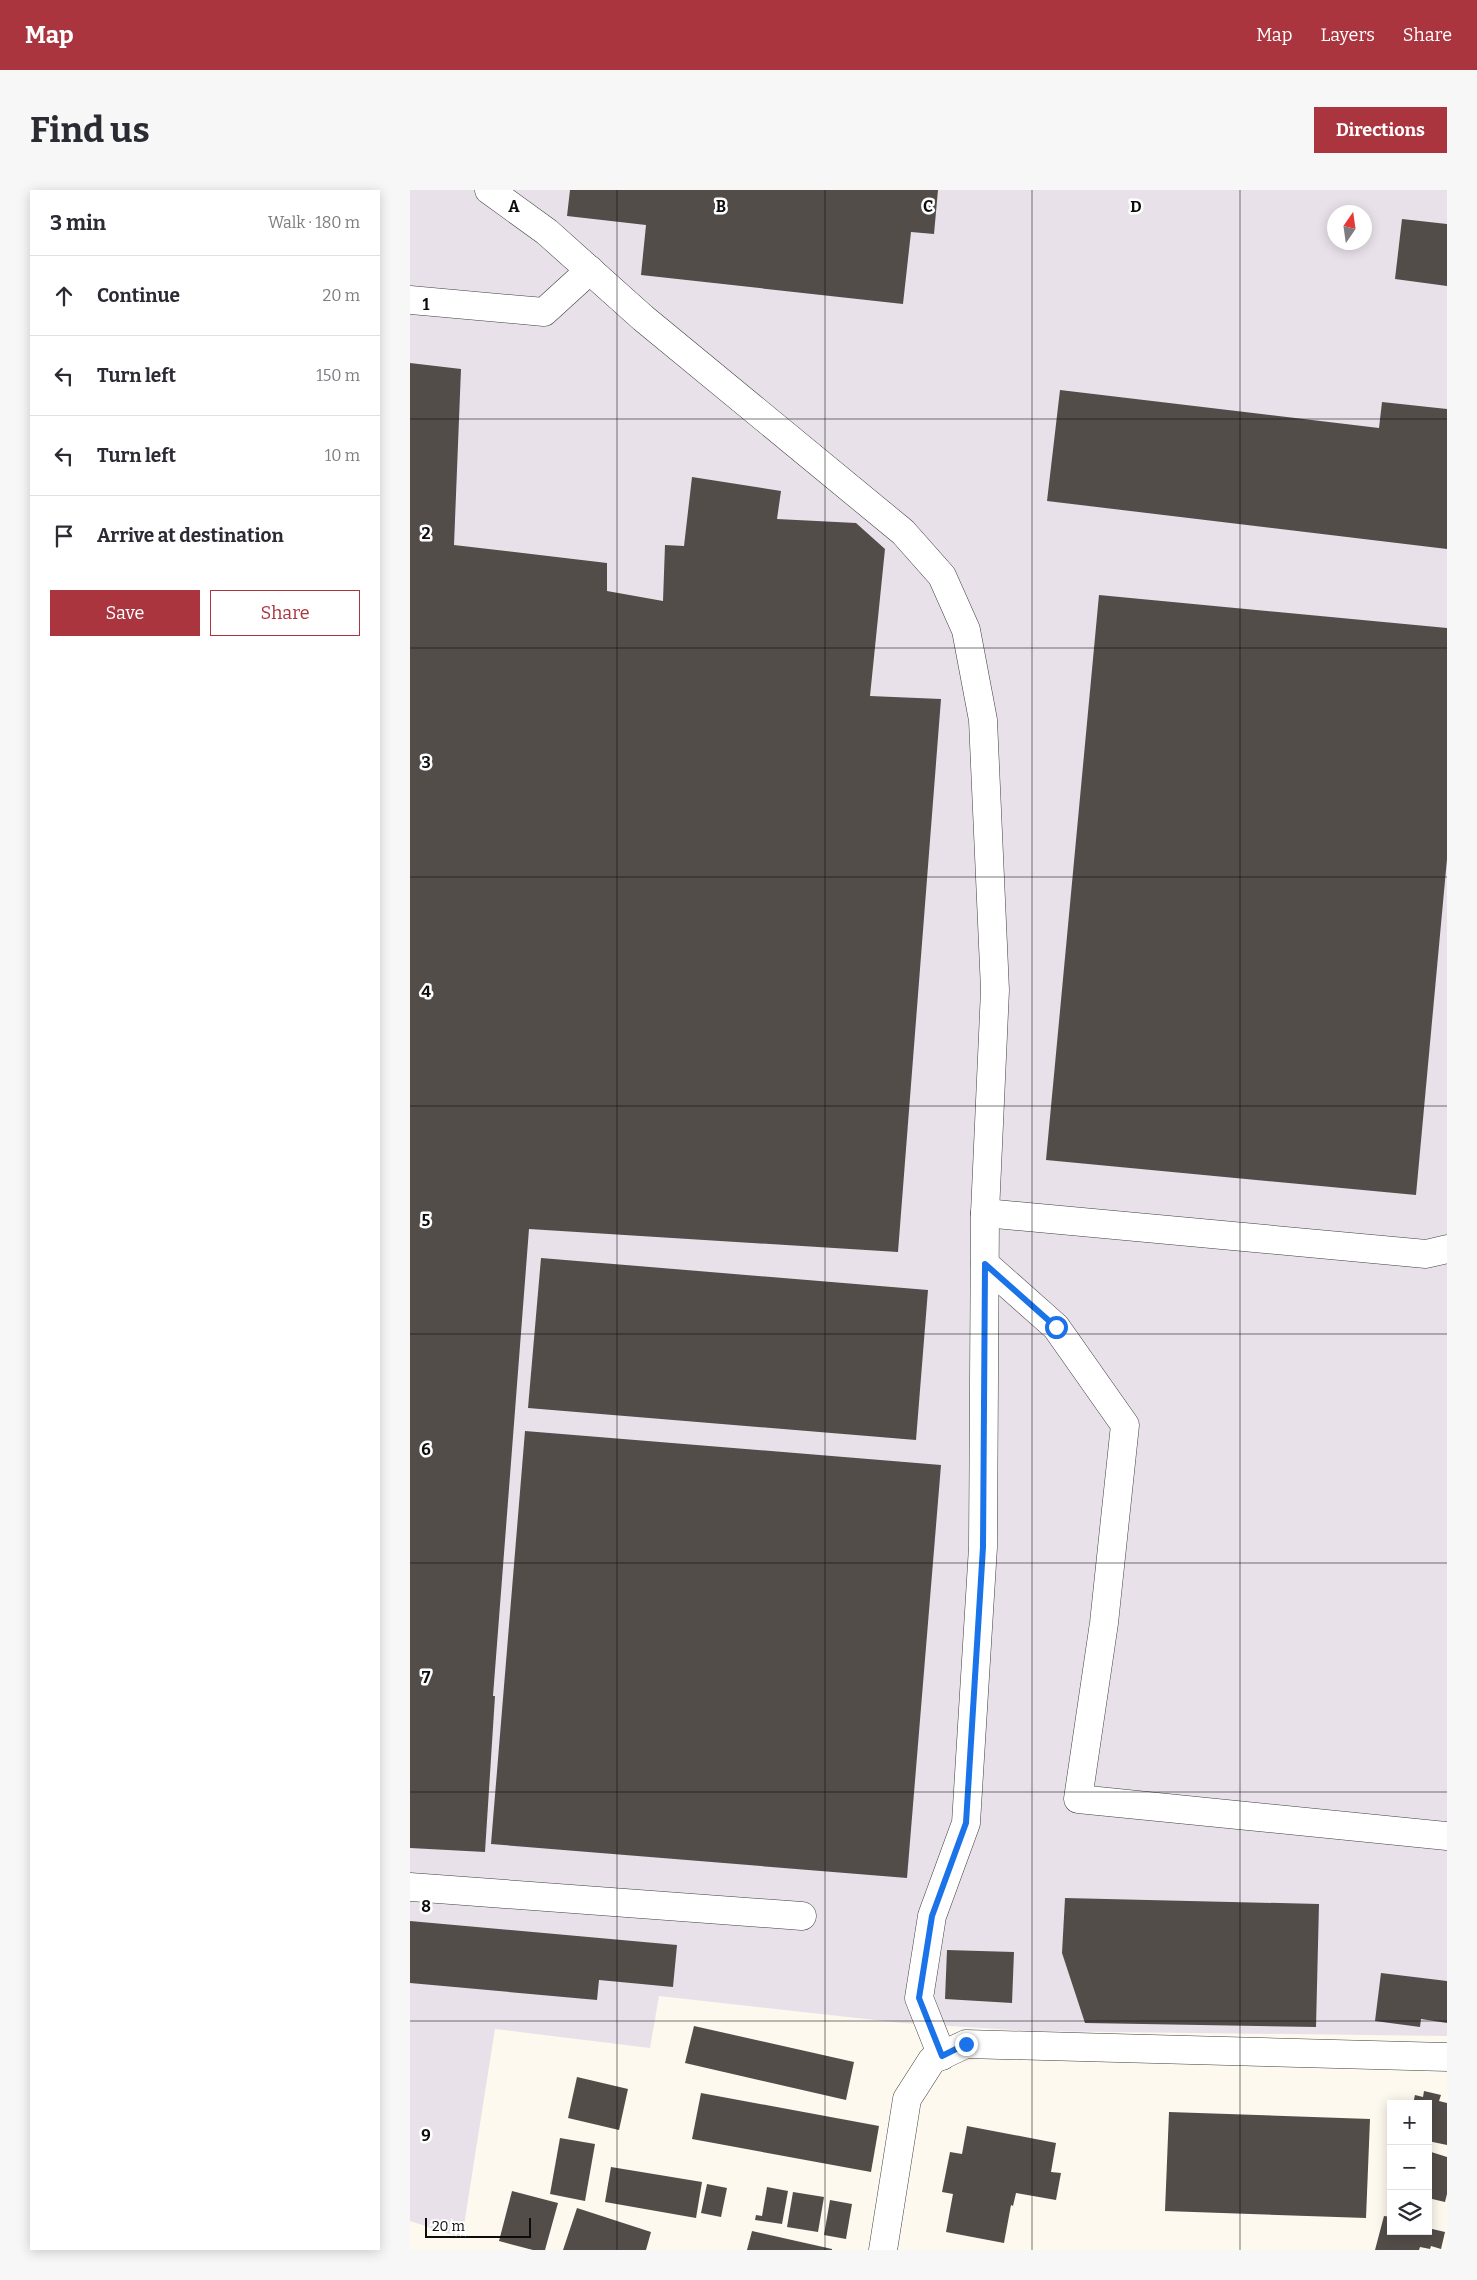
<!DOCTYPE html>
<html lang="en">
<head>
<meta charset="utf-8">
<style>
  body { margin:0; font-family:Bitter,serif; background:#f7f7f7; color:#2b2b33 }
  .controls { position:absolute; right:15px; bottom:15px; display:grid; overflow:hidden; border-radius:0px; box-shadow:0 2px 12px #0003 }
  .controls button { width:45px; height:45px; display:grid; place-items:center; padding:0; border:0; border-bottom:1px solid #e1e1e2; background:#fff; color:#2b2b33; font:25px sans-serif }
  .compass { position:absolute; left:917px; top:15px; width:45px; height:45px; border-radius:50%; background:#fff; box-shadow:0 2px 12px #0003; rotate:13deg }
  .scale { position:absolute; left:15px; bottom:12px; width:106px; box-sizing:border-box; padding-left:5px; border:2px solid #0c0c0c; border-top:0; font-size:14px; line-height:18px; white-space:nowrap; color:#0c0c0c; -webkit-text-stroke:4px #fff; paint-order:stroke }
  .stop { position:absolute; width:15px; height:15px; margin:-11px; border:4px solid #1a73e8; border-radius:50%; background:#fff }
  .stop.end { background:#1a73e8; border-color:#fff; box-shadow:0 1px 5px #0008 }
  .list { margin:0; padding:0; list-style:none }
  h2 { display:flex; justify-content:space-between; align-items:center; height:65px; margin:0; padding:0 20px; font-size:21px }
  h2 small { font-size:16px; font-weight:400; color:#7c7c81 }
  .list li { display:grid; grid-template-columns:32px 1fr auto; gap:15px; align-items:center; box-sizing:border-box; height:80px; padding:0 20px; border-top:1px solid #e1e1e2 }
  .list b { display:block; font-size:19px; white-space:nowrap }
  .list em { font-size:16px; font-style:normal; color:#7c7c81 }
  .actions { display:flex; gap:10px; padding:15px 20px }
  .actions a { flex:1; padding:11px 0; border:1px solid #ab353f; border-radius:0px; text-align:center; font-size:18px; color:#ab353f }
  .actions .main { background:#ab353f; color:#fff }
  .icon { flex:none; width:28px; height:28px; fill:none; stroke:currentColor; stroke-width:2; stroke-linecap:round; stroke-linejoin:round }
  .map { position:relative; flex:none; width:1037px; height:2060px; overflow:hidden; border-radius:0px }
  header { display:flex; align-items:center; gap:30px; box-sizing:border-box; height:70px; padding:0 25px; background:#ab353f; color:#fff }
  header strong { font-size:24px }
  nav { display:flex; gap:28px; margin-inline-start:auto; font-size:18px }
  .intro { display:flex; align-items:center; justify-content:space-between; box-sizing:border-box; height:120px; padding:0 30px }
  h1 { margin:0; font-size:35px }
  .button { padding:12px 22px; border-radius:0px; background:#ab353f; color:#fff; font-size:18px; font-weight:700 }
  main { display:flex; gap:30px; padding:0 30px }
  aside { flex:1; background:#fff; border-radius:0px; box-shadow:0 2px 12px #0003 }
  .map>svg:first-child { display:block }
  .industrial { fill:#e9e1ea; fill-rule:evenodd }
  .building { fill:#534d4a }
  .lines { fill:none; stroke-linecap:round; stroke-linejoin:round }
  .minor-casing { stroke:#3f3f3f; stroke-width:29 }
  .minor { stroke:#fff; stroke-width:28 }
  .route { stroke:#1a73e8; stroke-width:6 }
  .grid { fill:none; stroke:#0c0c0c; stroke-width:1; stroke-opacity:0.55 }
  .grid-label { font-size:16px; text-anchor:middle; font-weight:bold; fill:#0c0c0c; stroke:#fff; stroke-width:5; stroke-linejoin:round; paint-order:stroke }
</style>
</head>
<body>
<header>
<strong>Map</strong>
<nav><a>Map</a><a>Layers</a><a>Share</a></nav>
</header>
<div class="intro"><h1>Find us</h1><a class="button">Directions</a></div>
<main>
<aside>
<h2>3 min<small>Walk · 180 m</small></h2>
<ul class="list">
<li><svg class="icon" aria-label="ahead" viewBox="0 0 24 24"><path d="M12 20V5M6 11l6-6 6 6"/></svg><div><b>Continue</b></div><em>20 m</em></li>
<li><svg class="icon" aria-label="left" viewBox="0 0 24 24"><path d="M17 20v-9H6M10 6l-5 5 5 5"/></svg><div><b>Turn left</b></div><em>150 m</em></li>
<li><svg class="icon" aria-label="left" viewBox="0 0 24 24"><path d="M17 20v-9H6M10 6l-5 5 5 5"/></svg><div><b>Turn left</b></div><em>10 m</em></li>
<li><svg class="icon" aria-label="arrive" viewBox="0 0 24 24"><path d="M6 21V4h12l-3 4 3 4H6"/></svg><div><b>Arrive at destination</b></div></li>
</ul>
<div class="actions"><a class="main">Save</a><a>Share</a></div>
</aside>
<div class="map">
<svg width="1037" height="2060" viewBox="0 0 1037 2060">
  <rect width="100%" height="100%" fill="#fdf9ee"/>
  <!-- industrial -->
  <path class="industrial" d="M0,0H1037V1846L621,1841L492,1833L249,1806L240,1858L85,1839L52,2048L0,2031ZM924,22H954V52H924Z"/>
  <!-- building -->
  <g class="building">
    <path d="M160,0H528L524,44L501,42L493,114L231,85L236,35L157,26Z"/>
    <path d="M992,29L1037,34V96L985,89Z"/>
    <path d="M0,173L51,179L44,355L197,373V401L253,411L255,355L274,356L282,287L371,301L367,329L446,333L475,359L460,506L531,509L488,1062L119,1039L83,1506H85L75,1662L0,1658Z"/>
    <path d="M650,200L969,238L972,212L1037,219V359L637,311Z"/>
    <path d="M689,405L1037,438V669L1006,1005L636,970Z"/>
    <path d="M131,1068L518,1100L506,1250L118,1218Z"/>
    <path d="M115,1241L531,1275L497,1688L81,1654Z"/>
    <path d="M655,1708L909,1714L906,1837L675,1833L652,1763Z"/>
    <path d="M0,1731L267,1755L263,1797L189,1790L187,1810L0,1793Z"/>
    <path d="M537,1760L604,1762L602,1813L535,1809Z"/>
    <path d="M971,1783L1037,1791V1833L1011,1829L1010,1837L965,1831Z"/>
    <path d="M284,1836L444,1872L436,1910L275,1873Z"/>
    <path d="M167,1887L218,1899L209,1940L158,1928Z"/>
    <path d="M1014,1901L1031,1905L1029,1911L1037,1913V1955L1018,1951V1914H1003L1005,1905L1013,1907Z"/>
    <path d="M291,1903L469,1936L461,1982L282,1949Z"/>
    <path d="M759,1922L960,1929L956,2028L755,2021Z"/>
    <path d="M557,1936L646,1953L641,1982L651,1983L646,2010L606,2003L603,2016L601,2015L594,2053L536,2042L543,2004L532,2002L540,1962L552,1964Z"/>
    <path d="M150,1948L185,1954L175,2011L140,2004Z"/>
    <path d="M1018,1961L1037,1967V2004L1035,2012L1018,2008Z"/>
    <path d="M201,1977L292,1992L286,2028L195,2012Z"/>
    <path d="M297,1994L317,1998L311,2027L291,2023Z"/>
    <path d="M357,1997L378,2001L372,2034L345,2030L346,2025L352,2026Z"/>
    <path d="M102,2001L148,2013L135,2060H123L89,2051Z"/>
    <path d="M383,2002L414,2007L408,2042L377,2037Z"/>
    <path d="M420,2010L442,2014L436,2049L414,2045Z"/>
    <path d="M167,2018L241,2042L236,2060H153Z"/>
    <path d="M974,2026L981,2027V2041H1018V2038L1035,2042L1031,2059L1021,2056L1020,2059L1010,2057L1009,2060H965Z"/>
    <path d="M342,2041L422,2059V2060H337Z"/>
  </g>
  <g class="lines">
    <defs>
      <g id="minor">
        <path d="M79,0L137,42L233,128L493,342L532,386L556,440L573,530L585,800L575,1023L573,1357L556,1633L522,1726L509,1808L532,1866"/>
        <path d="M0,110L134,122L180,80"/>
        <path d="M575,1023L1016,1064L1037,1059"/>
        <path d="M575,1074L646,1137L715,1235L694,1433L668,1609L1037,1646"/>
        <path d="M0,1697L392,1726"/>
        <path d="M473,2060L497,1909L522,1870L556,1854L1037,1867"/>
      </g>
    </defs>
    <!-- minor casing -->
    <use href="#minor" class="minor-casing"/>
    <!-- minor -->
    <use href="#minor" class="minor"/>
  </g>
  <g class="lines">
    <!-- route -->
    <path class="route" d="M556,1854L532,1866L509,1808L522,1726L556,1633L573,1357L575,1074L646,1137"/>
  </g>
  <!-- grid -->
  <path class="grid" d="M207,0V2060M415,0V2060M622,0V2060M830,0V2060M0,229H1037M0,458H1037M0,687H1037M0,916H1037M0,1144H1037M0,1373H1037M0,1602H1037M0,1831H1037"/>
  <g class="grid-label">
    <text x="104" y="22">A</text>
    <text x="311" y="22">B</text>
    <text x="518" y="22">C</text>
    <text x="726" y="22">D</text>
    <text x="16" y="120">1</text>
    <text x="16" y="349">2</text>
    <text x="16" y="578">3</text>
    <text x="16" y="807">4</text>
    <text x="16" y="1036">5</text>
    <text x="16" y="1265">6</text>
    <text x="16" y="1493">7</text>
    <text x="16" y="1722">8</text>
    <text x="16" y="1951">9</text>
  </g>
</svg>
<div class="controls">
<button>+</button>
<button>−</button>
<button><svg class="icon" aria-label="layers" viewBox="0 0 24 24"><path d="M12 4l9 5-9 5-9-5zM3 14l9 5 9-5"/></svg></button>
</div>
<svg class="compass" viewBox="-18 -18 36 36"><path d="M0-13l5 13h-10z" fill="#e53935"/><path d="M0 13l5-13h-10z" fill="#7c7c81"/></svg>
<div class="scale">20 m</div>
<div class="stop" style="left:646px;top:1137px"></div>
<div class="stop end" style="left:556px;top:1854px"></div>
</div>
</main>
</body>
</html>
